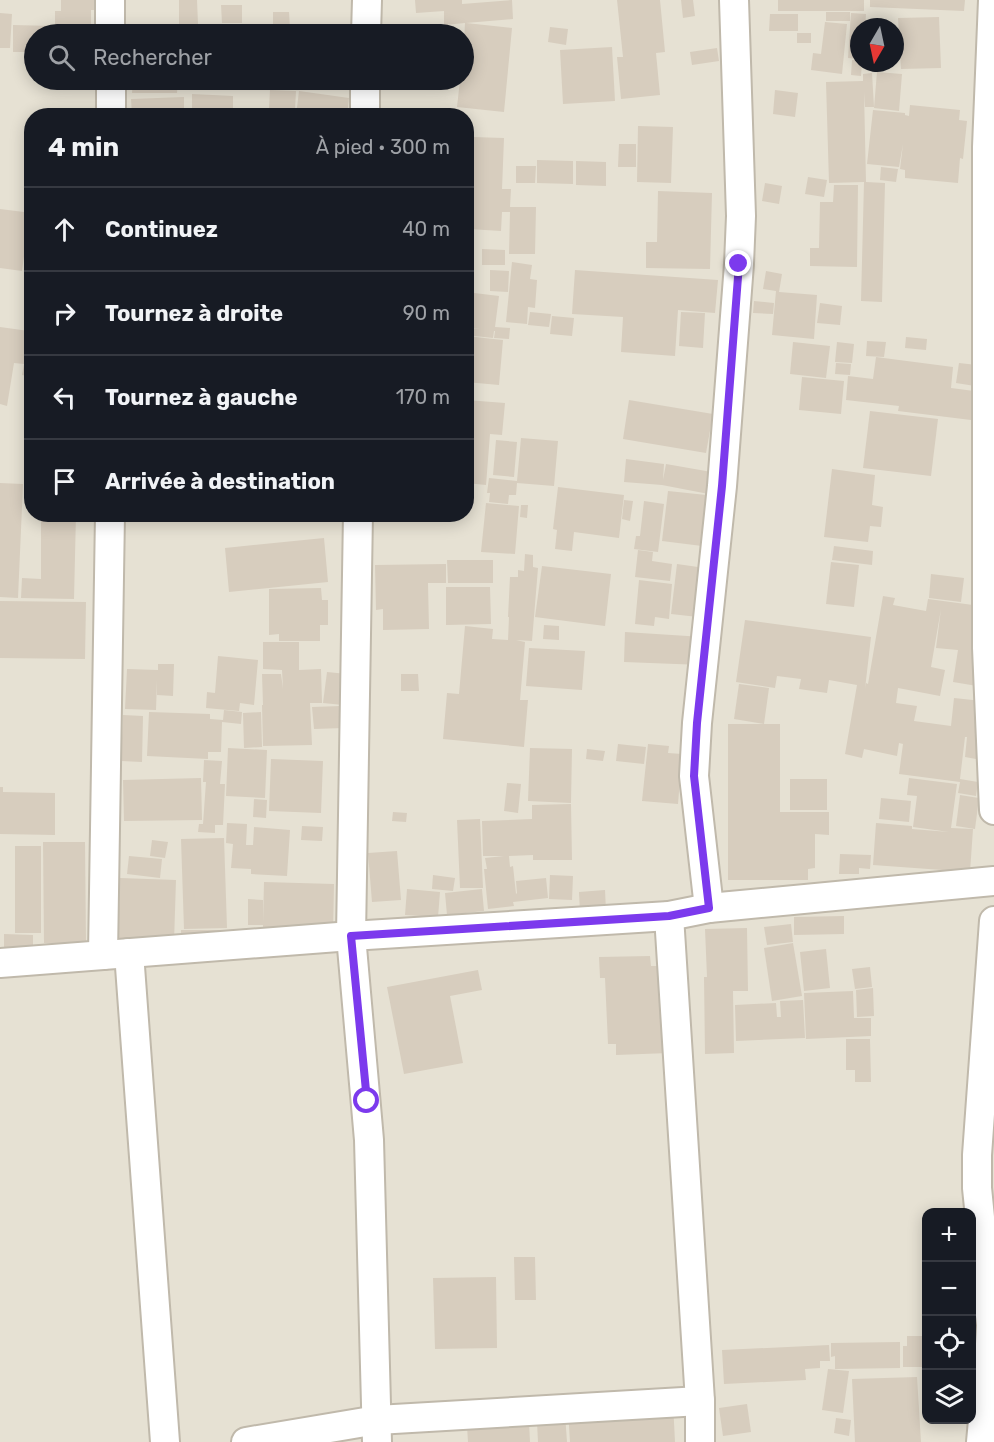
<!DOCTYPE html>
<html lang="fr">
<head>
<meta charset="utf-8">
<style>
  body { margin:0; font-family:Rubik,sans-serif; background:#20242c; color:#f1f3f6 }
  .controls { position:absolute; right:18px; bottom:18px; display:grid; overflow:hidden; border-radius:12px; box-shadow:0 3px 15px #0003 }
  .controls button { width:54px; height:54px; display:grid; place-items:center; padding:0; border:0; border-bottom:2px solid #363941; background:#171b24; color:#f1f3f6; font:30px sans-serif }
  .compass { position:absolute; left:850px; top:18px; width:54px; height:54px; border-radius:50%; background:#171b24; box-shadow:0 3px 15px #0003; rotate:189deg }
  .stop { position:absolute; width:18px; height:18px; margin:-14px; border:4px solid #7c3aed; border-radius:50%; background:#fff }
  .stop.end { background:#7c3aed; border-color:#fff; box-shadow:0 2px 6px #0008 }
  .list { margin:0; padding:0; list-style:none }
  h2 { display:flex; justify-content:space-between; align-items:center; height:78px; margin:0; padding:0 24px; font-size:26px }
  h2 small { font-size:20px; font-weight:400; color:#9ea1a6 }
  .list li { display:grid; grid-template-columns:39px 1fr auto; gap:18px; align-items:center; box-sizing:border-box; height:84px; padding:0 24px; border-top:2px solid #363941 }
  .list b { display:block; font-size:22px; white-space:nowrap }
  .list em { font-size:20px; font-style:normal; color:#9ea1a6 }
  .icon { flex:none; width:33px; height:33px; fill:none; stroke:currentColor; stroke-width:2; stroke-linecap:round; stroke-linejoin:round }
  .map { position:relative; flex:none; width:994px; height:1442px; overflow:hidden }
  .search { position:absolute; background:#171b24; box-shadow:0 3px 15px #0003; left:24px; top:24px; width:450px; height:66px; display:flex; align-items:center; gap:15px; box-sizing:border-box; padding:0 21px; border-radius:33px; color:#9ea1a6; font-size:22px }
  .panel { position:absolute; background:#171b24; box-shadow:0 3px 15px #0003; left:24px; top:108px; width:450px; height:414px; border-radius:24px }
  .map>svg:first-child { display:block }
  .residential { fill:#e6e1d3; fill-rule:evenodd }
  .building { fill:#d7cdbe }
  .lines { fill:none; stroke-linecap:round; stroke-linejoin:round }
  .minor-casing { stroke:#c0b9ab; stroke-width:32 }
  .minor { stroke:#fff; stroke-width:28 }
  .route { stroke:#7c3aed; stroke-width:8 }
</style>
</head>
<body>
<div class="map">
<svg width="994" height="1442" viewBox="0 0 994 1442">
  <rect width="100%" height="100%" fill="#f2efe5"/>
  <!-- residential -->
  <path class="residential" d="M0,0H994V1442H0ZM859,27H895V63H859ZM34,34H464V80H34ZM32,116H466V514H32ZM926,1212H972V1420H926Z"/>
  <!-- building -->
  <g class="building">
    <path d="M61,0H94V10H91V34H55V11H61Z"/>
    <path d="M179,0H197L198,24H179Z"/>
    <path d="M415,0H462V4L512,0L513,19L466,23L512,28L504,112L457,107L460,80H464V43L465,23L444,25V11L416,13Z"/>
    <path d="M617,0H660L665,52L656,53L660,95L621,99L617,57H623Z"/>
    <path d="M681,0H693L695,16L683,18Z"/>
    <rect x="778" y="0" width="86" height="11"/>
    <path d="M870,0H965L964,11L870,7Z"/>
    <path d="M221,5H242V23H222Z"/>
    <path d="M273,12H289L290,29H273Z"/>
    <rect x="826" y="12" width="24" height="9"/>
    <path d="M0,13L12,14L10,48H0Z"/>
    <path d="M851,13L866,14L865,27H859V59L848,58Z"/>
    <path d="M770,14H798V31H769Z"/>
    <path d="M939,17L941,68L901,69L898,18Z"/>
    <path d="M825,22L847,24L842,74L811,70L813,53L821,54Z"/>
    <path d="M13,25L53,26V34H34V52H13Z"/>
    <path d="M550,27L568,29L566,45L548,42Z"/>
    <rect x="797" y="33" width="14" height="10"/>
    <path d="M612,47L615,101L563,104L560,50Z"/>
    <path d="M717,48L719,61L692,65L690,52Z"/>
    <path d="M852,60H859V63H862L861,76L851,75Z"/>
    <path d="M877,72L902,74L899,111L874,108Z"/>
    <path d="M872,73L874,107H865L864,92L866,182L885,183L882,302L861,301L864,182L829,183L826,82L863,81V74Z"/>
    <path d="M133,80H178L177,93H132Z"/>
    <path d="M245,80H260V89L244,88Z"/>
    <path d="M262,80H339L338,87L262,82Z"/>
    <path d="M270,90L296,91L295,110L269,109Z"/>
    <path d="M775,90L798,93L795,117L773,114Z"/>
    <path d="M299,91L349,98L347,116H296Z"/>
    <path d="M192,94L233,96V116H192Z"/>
    <path d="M184,97V116H132L131,99Z"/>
    <path d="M910,105L960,110L959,120L967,121L963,159L960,158L958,183L905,178V170L900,169L903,144L899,167L867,164L873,110L905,113V115L909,116Z"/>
    <path d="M638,126L673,127L671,183L637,182Z"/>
    <path d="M473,137L504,138L502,189H511L510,207H536L535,254H509L510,212H502L501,231L469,229Z"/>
    <path d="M619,144H636V167H618Z"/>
    <path d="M537,160L573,161V184L537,183Z"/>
    <path d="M576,161L606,162V186L576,185Z"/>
    <path d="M516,166H536L535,183H516Z"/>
    <path d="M881,167L898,169L896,182L880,180Z"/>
    <path d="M808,177L827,180L824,197L805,194Z"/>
    <path d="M765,183L782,186L779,204L762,201Z"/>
    <path d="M834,185H858L857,267L810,266V248H819L820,202H833Z"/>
    <path d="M658,191L712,193L710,269L646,268V242H657Z"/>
    <path d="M0,209L32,213V235L27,234L22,271L0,268Z"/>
    <path d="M482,249L505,250V265H482Z"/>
    <path d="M512,262L532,265L530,279L537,280L535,308L528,307L527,324L506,322Z"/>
    <path d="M490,270L509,271L508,292L490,291Z"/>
    <path d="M575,270L718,280L715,313L678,310L675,356L621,352L623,317L572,314Z"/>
    <path d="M766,271L782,274L779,292L817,295L814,339L772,335L776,291L763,289Z"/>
    <path d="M466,292L499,296L495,327L510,328L509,339L494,338L495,331H494L493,338L466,335V328L480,329L466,327Z"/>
    <path d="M754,301L774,303L773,314L753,313Z"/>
    <path d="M820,303L842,306L840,325L817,323Z"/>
    <path d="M530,312L551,314L549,327L528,325Z"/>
    <path d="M681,312L705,313L703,348L679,346Z"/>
    <path d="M552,316L574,318L572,336L550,334Z"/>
    <path d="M0,327L29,331V327L32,328V377L22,375L24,364L14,363L7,406L0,404Z"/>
    <path d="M466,336L503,340L499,385L466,382Z"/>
    <path d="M906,337L927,339L926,350L905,348Z"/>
    <path d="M867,341L886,342L884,357L866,356Z"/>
    <path d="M793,342L830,346L826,378L790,374Z"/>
    <path d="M837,342L854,344L852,363L835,362Z"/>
    <path d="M876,357L953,367L951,388L974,391L971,420L898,411L899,406L846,400L848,376L873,379Z"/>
    <path d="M836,363L851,364L850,375L835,374Z"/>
    <path d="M959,363L977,365L975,386L956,383Z"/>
    <path d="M802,377L844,381L841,414L799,410Z"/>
    <path d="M466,400L505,403L502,435L490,434L486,485L466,483Z"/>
    <path d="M629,400L713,414L706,453L623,439Z"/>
    <path d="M870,411L938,419L931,476L863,468Z"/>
    <path d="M521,438L558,441L554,486L517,483L516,495H509L508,504L489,502L490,493H487L489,478L517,481Z"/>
    <path d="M496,440L517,442L514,477L493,475Z"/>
    <path d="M626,459L664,464L663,480L666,464L723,474L719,496L662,485L624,482Z"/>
    <path d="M832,469L875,475L872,505L883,507L881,527L870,526L868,542L824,537Z"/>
    <path d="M0,483L23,484L18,598L0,597Z"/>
    <path d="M558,487L624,495L619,538L574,532L572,551L555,549L557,530L553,529Z"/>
    <path d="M668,491L716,496L710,547L662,541Z"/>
    <path d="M624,500L633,501L630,521L622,519Z"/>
    <path d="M644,501L664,504L658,552L634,549L636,536H640Z"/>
    <path d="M486,503L519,506L515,554L481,552Z"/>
    <path d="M521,505H528L527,518L520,517Z"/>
    <path d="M41,514H76L74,599L21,598L22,578L41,579Z"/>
    <path d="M324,538L328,582L229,592L225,548Z"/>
    <path d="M834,546L873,551L872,565L832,560Z"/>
    <path d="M638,550L653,552L652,561L672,564L670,581L635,577Z"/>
    <path d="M525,554L533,555V567L538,568L532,641L516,640L525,642L520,700H528L524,747L443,739L447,693L459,694L465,626L493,629L492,639L508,640L509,617H508L510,577H518V570L524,571Z"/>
    <path d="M447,560H493V583H448Z"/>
    <path d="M831,562L859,565L854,607L826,604Z"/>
    <path d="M446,564V583H428L429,629L383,630V609L376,610L375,565Z"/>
    <path d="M677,564L712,569L707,618L671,614Z"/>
    <path d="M542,566L611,574L605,626L535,617Z"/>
    <path d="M931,574L964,578L961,602L929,598Z"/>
    <path d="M639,580L672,584L669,619L655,617L654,626L635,624Z"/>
    <path d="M446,587H490L491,624L446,625Z"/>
    <path d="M321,588L322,600H328V625H320V641H279V634L269,635V589Z"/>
    <path d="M883,596L895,598L893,605L926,611L928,599L988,607L977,686L953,682L958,650L936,648L941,609L931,667L945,670L940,696L898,688L896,703L917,706L914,721L951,726L954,698L982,701L976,759L965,757L967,737H965L960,779L978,782L976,796L958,793L960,782L899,774L903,744L899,743L897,756L864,749L862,758L845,754L857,685L829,680L827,693L799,689L801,679L777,676L775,688L736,682L745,620L871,637L865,689L866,683L868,684Z"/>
    <path d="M0,601L86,602L85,659L0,658Z"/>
    <path d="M544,625L559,626V640L543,639Z"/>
    <path d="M625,632L703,637L702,665L624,662Z"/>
    <path d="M263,642H299V670L321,669L322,703H310L312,745L263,746L262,705H263L262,674H281L283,689L282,670L263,669Z"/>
    <path d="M529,648L585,651L582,690L526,686Z"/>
    <path d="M218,656L258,660L254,705L240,703L239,711L206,708L207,692L215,693Z"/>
    <path d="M158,664H174L173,696L157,695V680L156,710L125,709L127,669L158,670Z"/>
    <path d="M327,672L347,674L343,705L323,703Z"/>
    <path d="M401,674H418L419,691H401Z"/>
    <path d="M739,684L769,688L764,724L734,719Z"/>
    <path d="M341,706L343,728L314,729L312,707Z"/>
    <path d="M224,710L242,712L241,724L222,722L221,752H208V759L147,756L149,712L210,714V719L223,720Z"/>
    <path d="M261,712L262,747L244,748L243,713Z"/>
    <path d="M123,715L143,716L142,762L121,761Z"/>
    <path d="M728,724H780V812H829V835L815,834V868L808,869V880H728Z"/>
    <path d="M618,744L646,747L644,764L616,761Z"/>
    <path d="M648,744L669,746L668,753L682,754L678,804L642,801Z"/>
    <path d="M228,748L267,750L265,798L226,796Z"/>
    <path d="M530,748L572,749L571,803L528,801Z"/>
    <path d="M587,749L605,751L603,761L586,759Z"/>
    <path d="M271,759L323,761L321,813L269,811Z"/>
    <path d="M204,760L222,761L220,784H225L223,825H215V833L198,832L199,824H203L206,782H203Z"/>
    <path d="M201,778L202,820L124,821L123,780Z"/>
    <path d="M909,778L957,784L951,828L973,829L970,872L873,865L876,823L912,826V829L949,832L913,827L917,796L907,795Z"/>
    <rect x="790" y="779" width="37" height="31"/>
    <path d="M507,783L521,784L518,813L504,811Z"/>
    <path d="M0,787H3V792L55,793V835L0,834Z"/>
    <path d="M960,795L979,798L975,829L956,826Z"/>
    <path d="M881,798L911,801L909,822L879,819Z"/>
    <path d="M254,799L267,800L266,818L253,817Z"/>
    <path d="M571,804L572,860H533V855L509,856L510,867L513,866L516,894L517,893L516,881L546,878L548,898L513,902L514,906L488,909L484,869H487L485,858L504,856H483L482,821L532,819V805Z"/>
    <path d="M393,812L407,813L406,822L392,821Z"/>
    <path d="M480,819L483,888H460L457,820Z"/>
    <path d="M227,823L247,824L246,845H253L254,827L290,830L287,876L251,874V869L231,868L233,844L226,843Z"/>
    <path d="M302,826L323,827L322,841L301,840Z"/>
    <path d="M224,838L227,928L184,929L181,839Z"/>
    <path d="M152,840L168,842L165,858L150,856Z"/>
    <path d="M43,842H85L86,943H44Z"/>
    <rect x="15" y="846" width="26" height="87"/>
    <path d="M397,851L401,900L372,902L368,853Z"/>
    <path d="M840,854L871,855L870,869L859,868V874H839Z"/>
    <path d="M129,856L162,859L160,878L127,874Z"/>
    <path d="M433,875L455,878L453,891L432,889Z"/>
    <path d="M550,875L573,876L572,900L549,899Z"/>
    <path d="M120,878L176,880L174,942L118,940Z"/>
    <path d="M264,882L334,884L333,934L263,932V925H248V899L263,900V923Z"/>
    <path d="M407,889L440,892L438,917L405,915Z"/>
    <path d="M482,889L484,911L447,915L445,893Z"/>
    <path d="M605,890L606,911L580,912L579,892Z"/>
    <path d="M844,916V934L794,935V917Z"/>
    <path d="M791,924L793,942L767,945L764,927Z"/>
    <path d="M747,928L748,991H733L734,1053L705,1054L704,977H707L705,929Z"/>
    <path d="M181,930H223L224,948H181Z"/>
    <path d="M4,934L33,935V957H4Z"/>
    <path d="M793,943L802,996L772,1001L764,948Z"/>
    <path d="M826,949L830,988L804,991L800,952Z"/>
    <path d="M650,956L651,966H665L669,1053L616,1055V1044H608L605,978H600L599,957Z"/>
    <path d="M870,967L872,987L855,989L852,969Z"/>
    <path d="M478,970L482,990L450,996L463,1063L404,1074L387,987Z"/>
    <path d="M873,988L874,1016L857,1017L856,990Z"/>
    <path d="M853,991L854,1018H871V1036L806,1039L804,993Z"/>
    <path d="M803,1000L805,1038L736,1041L735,1005L776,1003L777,1017H781L780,1001Z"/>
    <path d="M846,1039H870L871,1082H855V1070H846Z"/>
    <path d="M514,1257H535L536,1300H515Z"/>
    <path d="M496,1277L497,1348L435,1349L433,1278Z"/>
    <path d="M907,1336H926V1367H903V1346H907Z"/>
    <path d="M900,1342V1368L835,1369V1356L831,1357V1343Z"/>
    <path d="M829,1345L830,1361H820V1368L805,1369L806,1380L724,1384L722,1350Z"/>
    <path d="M828,1369L849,1371L843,1413L822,1410Z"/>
    <path d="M917,1377L921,1442H855L852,1379Z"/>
    <path d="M564,1400L567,1442H538L536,1402Z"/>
    <path d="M673,1403L675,1442H570L568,1409Z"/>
    <path d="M747,1404L751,1432L723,1436L719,1408Z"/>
    <path d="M836,1418L851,1420L849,1436L834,1433Z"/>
    <path d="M529,1422L530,1442H468L467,1426Z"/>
  </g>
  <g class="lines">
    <defs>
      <g id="minor">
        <path d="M110,0V34"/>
        <path d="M993,0L987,147V648L994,810"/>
        <path d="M366,34L367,0"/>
        <path d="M111,80V116"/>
        <path d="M365,116V80"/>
        <path d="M358,514L351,936L369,1140L377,1442"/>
        <path d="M709,908L694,776L697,723L722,486L739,264L741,216L734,0"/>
        <path d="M669,916L700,1401V1442"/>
        <path d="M129,953L165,1442"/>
        <path d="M103,955L110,514"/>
        <path d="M0,963L351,936L669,916L709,908L994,881"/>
        <path d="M246,1442L377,1420L700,1401"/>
        <path d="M981,1442L990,1344L991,1325L977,1188V1155L994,921"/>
      </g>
    </defs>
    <!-- minor casing -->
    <use href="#minor" class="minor-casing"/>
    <!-- minor -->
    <use href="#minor" class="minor"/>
  </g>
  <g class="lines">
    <!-- route -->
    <path class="route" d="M367,1101L351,936L669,916L709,908L694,776L697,723L722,486L739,264"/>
  </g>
</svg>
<div class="controls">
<button>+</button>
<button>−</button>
<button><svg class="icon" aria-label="locate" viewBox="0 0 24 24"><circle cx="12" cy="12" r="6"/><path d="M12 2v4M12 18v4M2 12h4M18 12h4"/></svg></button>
<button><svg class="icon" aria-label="layers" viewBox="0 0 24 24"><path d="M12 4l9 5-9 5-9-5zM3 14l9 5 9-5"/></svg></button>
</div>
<svg class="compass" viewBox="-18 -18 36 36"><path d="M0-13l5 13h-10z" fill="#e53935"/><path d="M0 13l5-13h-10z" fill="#9ea1a6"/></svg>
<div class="stop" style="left:367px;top:1101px"></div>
<div class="stop end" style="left:739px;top:264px"></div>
<div class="search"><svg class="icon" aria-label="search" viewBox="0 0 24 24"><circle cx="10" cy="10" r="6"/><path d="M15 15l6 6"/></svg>Rechercher</div>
<section class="panel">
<h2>4 min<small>À pied · 300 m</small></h2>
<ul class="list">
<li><svg class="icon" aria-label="ahead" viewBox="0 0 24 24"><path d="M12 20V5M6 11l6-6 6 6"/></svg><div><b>Continuez</b></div><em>40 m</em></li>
<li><svg class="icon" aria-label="right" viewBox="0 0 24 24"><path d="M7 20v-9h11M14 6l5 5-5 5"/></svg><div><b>Tournez à droite</b></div><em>90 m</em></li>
<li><svg class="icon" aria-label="left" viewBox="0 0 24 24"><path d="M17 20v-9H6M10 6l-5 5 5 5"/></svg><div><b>Tournez à gauche</b></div><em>170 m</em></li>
<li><svg class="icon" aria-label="arrive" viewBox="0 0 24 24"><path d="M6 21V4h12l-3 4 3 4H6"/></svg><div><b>Arrivée à destination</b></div></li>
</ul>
</section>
</div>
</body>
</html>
